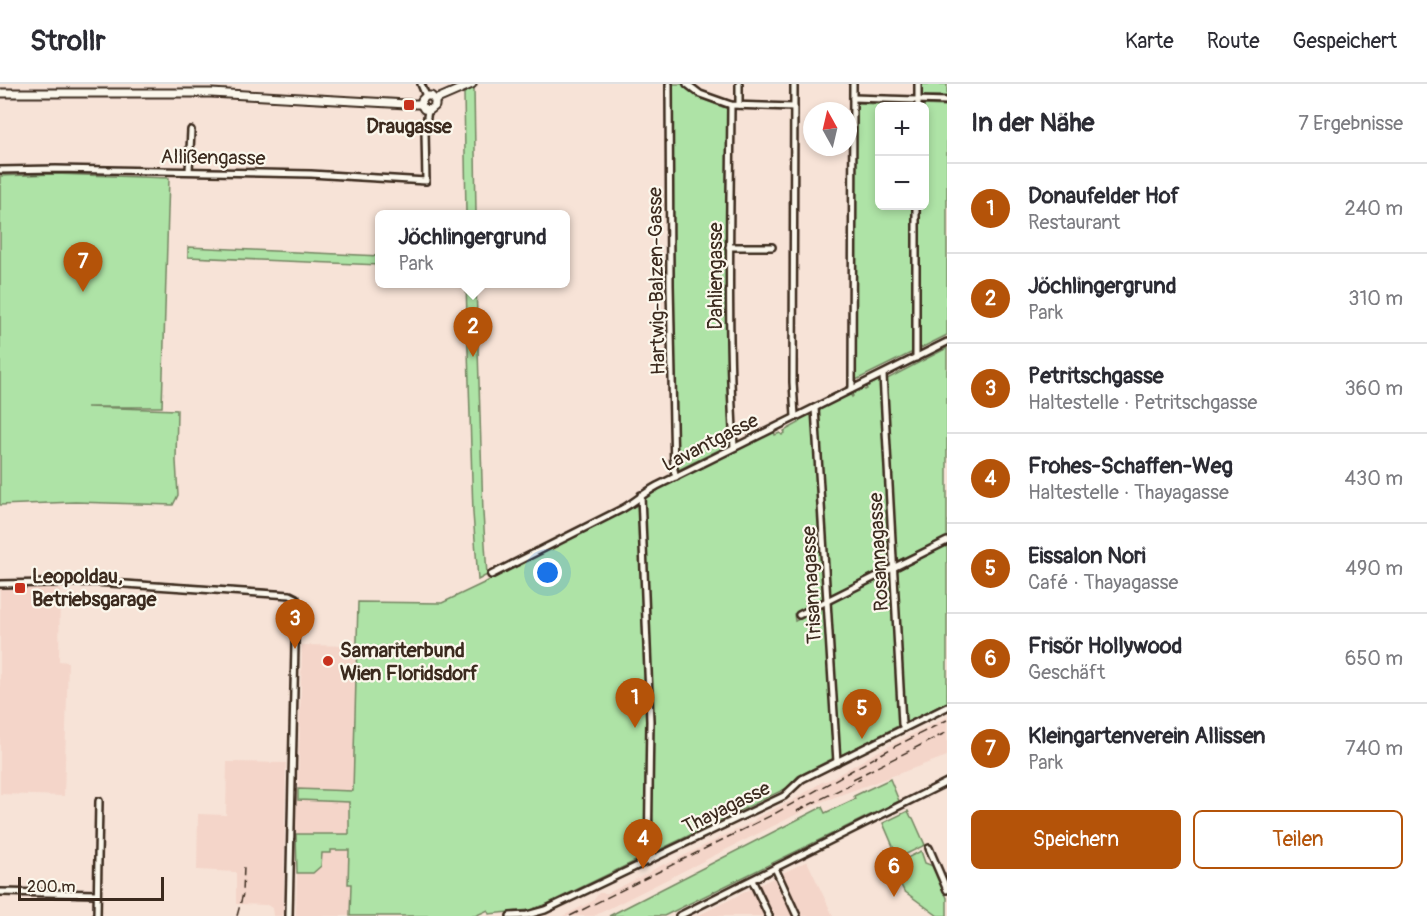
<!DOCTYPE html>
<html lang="de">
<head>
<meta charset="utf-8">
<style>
  body { margin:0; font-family:Pangolin,sans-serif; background:#f2f2f3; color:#2b2b33 }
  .controls { position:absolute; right:18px; top:18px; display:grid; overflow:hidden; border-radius:9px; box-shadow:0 3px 9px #0003 }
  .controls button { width:54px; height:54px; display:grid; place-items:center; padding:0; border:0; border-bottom:2px solid #e1e1e2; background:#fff; color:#2b2b33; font:30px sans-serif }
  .compass { position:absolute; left:803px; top:18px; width:54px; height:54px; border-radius:50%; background:#fff; box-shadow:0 3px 9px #0003; rotate:352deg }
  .scale { position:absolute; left:18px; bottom:15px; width:146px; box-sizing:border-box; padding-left:6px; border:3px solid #3b2a1e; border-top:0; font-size:16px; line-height:21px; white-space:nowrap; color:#3b2a1e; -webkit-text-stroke:4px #fbf7ec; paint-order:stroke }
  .you { position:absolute; left:548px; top:489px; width:21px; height:21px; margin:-15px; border:4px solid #fff; border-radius:50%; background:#1a73e8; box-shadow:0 0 0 9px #1a73e833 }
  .badge { display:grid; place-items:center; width:39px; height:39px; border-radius:50%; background:#b45309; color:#fff; font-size:20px; font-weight:700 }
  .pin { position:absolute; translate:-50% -50px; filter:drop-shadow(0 2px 3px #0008) }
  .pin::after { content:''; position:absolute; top:32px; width:21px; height:18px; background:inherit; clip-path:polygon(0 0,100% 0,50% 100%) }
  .popup { position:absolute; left:375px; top:126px; width:195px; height:78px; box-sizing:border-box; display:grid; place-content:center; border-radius:9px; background:#fff; filter:drop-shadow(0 2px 4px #0005); font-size:20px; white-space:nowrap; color:#7c7c81 }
  .popup b { font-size:22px; color:#2b2b33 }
  .popup::after { content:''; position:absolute; left:50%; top:100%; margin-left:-12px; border:12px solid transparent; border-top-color:#fff }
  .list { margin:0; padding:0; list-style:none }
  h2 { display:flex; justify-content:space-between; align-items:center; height:78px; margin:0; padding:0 24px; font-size:26px }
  h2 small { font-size:20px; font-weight:400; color:#7c7c81 }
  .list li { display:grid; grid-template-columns:39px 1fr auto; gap:18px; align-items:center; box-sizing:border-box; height:90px; padding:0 24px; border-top:2px solid #e1e1e2 }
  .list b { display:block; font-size:22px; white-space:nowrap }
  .list p { margin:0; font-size:20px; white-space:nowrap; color:#7c7c81 }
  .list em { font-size:20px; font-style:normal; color:#7c7c81 }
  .actions { display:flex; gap:12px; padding:18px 24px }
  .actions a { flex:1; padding:14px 0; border:2px solid #b45309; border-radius:9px; text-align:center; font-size:21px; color:#b45309 }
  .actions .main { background:#b45309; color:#fff }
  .map { position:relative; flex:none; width:947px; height:832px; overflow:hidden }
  header { display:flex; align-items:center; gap:36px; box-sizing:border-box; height:84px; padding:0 30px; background:#fff; border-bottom:2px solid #e1e1e2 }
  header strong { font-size:28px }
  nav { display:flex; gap:33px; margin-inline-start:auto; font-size:21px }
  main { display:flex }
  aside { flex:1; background:#fff }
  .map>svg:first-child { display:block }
  .built { fill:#f4d5c9 }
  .green { fill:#aee3a6; stroke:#748662; stroke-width:1.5 }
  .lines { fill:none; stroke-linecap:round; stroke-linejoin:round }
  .minor-casing { stroke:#3b2a1e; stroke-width:10 }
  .secondary-casing { stroke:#3b2a1e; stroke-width:11 }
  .minor { stroke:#fbf7ec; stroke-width:5 }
  .secondary { stroke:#fbf7ec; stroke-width:7 }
  .rail { stroke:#3b2a1e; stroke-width:1.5; stroke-dasharray:9 4.5; stroke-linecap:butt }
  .poi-dot { fill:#c8321e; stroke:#fbf7ec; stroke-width:2 }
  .labels { text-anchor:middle; stroke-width:4.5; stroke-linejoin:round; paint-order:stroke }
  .poi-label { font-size:20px; font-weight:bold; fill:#3b2a1e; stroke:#fbf7ec; text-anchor:start }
  .street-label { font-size:20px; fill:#3b2a1e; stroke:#fbf7ec }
</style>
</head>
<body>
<header>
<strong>Strollr</strong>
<nav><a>Karte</a><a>Route</a><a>Gespeichert</a></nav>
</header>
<main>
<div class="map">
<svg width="947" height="832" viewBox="0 0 947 832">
  <rect width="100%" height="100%" fill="#f7e3d7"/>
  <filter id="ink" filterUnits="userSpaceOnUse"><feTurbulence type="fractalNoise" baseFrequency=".0167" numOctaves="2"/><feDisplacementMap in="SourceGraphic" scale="12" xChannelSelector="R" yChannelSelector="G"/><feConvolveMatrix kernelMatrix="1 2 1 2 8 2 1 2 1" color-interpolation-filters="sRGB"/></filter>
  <g filter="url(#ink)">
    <!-- built -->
    <g class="built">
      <path d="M60,504L59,577L68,578L64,712L0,710V505Z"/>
      <path d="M302,561L356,562L353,708L298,705Z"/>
      <path d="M947,633V672L821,718L594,832H563L593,817L599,809H608L652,787V786L664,780L665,781L754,737L756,734L795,715L822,698L829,696L877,668Z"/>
      <path d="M227,678L286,679L283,832H273L272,824L267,821L236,820V788L197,786L198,730L226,731Z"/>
      <path d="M297,716L349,718V751L296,750Z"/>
      <path d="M331,766H349L348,800H351L350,832H296L297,789H314L321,769Z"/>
      <path d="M807,777L833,832H697Z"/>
    </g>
    <!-- green -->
    <g class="green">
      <path d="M673,0H682C697,14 709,18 728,25L731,360L678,386L673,199Z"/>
      <path d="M920,0H947V12H921Z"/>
      <path d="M474,4L476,130H466L464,9Z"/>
      <path d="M855,19L913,21L915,22H880V122H914L913,268L856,296L854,295Z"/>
      <path d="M922,21L947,22V251L917,266L918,122H924V22H920Z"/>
      <path d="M55,90L169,94L162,323H87L177,326L176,377L178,411L173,421L75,418L0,421V92Z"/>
      <path d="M188,163L380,172V181L188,173Z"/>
      <path d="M466,200H476L483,429L487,491L478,496L473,429Z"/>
      <path d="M947,264V453L897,477L895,476L885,297L887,295Z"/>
      <path d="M877,296L881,298L891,479L890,481L831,511L828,510L818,329L821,325L850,310L852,313L853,312L851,309L863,303L865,306L867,305L865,302Z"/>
      <path d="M810,330L814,331L825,511L823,514L794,530L795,537L823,523L826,524L834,672L832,675L798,692L787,704L653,769L652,692L653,683L644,412L774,346L775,351L780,349L782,351L785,349L784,347L799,339L798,336Z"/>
      <path d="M639,420L648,632L646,772L545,821L530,826L489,830L488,826L475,832H350L351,800H348L349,766H331V769H322L321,782L313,789H297L296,750H349V718L298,716V705L353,707L358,518L442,519L486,498Z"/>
      <path d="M947,461V618L906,639L904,637L896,489L898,486Z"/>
      <path d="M890,490L891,491L900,640L898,642L840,672L837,670L829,522L830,519L860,504L862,505V503Z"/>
      <path d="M95,494L283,507V508L60,497L54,495Z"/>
      <path d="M890,695L899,717L664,832H609L822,723L825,729L855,715L854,712Z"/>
      <path d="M908,727L911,733L913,734L925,761L898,774L883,739Z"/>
      <path d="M921,767L925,779L933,782L947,814V832H938L904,807L899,797L893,782L895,780Z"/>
    </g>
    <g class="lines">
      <defs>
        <g id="minor">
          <path d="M421,0L426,12"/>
          <path d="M669,0L670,201L674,386L676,393"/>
          <path d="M687,0L700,10L731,21L794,23"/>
          <path d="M794,0L793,298L795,333"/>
          <path d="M853,14L947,17"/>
          <path d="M731,21C730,135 727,249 734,363"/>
          <path d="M739,21V0"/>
          <path d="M918,22V0"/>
          <path d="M0,86L56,85L311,90L426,97L425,47L428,26"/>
          <path d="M189,87L191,46"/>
          <path d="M916,122V274"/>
          <path d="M729,163H772"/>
          <path d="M883,291L902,640L904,644"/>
          <path d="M852,305L853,0"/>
          <path d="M815,324L837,678"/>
          <path d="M641,411L650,637L648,778"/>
          <path d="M491,491L622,425C635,418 644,409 657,402L947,258"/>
          <path d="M0,500L95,498L290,511L296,514L289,832"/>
          <path d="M799,531L947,457"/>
          <path d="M929,764L947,806"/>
          <path d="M775,784L797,832"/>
          <path d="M752,796L769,832"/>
          <path d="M0,808L97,810"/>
          <path d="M97,832L99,717"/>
          <path d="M510,832L527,831L545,826L784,712L802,695L947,623"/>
          <path d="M679,832L947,698"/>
        </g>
        <g id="secondary">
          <path d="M0,9H211L407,20H421"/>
          <path d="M435,16L472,0"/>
          <path d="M421,20L424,25L430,26L435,22V16"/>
          <path d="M421,20L422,16L426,12H431L435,16"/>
        </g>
      </defs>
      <!-- minor casing -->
      <use href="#minor" class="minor-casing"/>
      <!-- secondary casing -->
      <use href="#secondary" class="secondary-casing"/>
      <!-- minor -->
      <use href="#minor" class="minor"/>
      <!-- secondary -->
      <use href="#secondary" class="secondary"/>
      <!-- rail -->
      <g class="rail">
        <path d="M853,695L947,648"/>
        <path d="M797,727L861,695"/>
        <path d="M237,832L243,810L244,781"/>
        <path d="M570,832L774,730L892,664L947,636"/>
      </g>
    </g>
  </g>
  <!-- markers -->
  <g class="poi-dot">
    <rect x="403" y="15" width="12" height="12" rx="3"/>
    <rect x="14" y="498" width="12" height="12" rx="3"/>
    <circle cx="328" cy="577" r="6"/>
  </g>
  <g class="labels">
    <!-- poi labels -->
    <g class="poi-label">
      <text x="409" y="49" text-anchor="middle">Draugasse</text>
      <text x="32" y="499">Leopoldau,<tspan x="32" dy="23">Betriebsgarage</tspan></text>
      <text x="340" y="573">Samariterbund<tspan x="340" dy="23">Wien Floridsdorf</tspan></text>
    </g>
    <!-- street labels -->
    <g class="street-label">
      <text transform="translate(213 73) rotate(1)" y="7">Allißengasse</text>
      <text transform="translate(715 192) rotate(-90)" y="7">Dahliengasse</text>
      <text transform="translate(656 197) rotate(-91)" y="7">Hartwig-Balzen-Gasse</text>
      <text transform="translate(710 358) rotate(-27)" y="7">Lavantgasse</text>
      <text transform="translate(878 468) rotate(-93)" y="7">Rosannagasse</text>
      <text transform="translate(811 501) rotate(-93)" y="7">Trisannagasse</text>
      <text transform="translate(726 723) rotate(-26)" y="7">Thayagasse</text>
    </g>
  </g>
</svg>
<div class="controls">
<button>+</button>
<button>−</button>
</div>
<svg class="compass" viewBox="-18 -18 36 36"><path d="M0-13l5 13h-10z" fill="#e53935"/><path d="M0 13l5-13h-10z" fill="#7c7c81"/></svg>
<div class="scale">200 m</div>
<div class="you"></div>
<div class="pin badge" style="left:635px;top:644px">1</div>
<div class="pin badge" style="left:473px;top:273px">2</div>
<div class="popup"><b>Jöchlingergrund</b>Park</div>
<div class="pin badge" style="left:295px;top:565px">3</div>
<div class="pin badge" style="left:643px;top:785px">4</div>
<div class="pin badge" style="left:862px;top:655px">5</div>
<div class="pin badge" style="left:894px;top:813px">6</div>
<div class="pin badge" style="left:83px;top:208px">7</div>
</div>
<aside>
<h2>In der Nähe<small>7 Ergebnisse</small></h2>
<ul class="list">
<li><span class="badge">1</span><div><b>Donaufelder Hof</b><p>Restaurant</p></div><em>240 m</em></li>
<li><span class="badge">2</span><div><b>Jöchlingergrund</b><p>Park</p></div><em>310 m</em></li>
<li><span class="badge">3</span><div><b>Petritschgasse</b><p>Haltestelle · Petritschgasse</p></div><em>360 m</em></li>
<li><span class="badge">4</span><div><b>Frohes-Schaffen-Weg</b><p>Haltestelle · Thayagasse</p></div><em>430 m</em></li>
<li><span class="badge">5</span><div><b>Eissalon Nori</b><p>Café · Thayagasse</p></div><em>490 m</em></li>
<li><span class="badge">6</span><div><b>Frisör Hollywood</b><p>Geschäft</p></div><em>650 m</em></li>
<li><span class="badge">7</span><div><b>Kleingartenverein Allissen</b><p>Park</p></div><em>740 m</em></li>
</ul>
<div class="actions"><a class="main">Speichern</a><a>Teilen</a></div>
</aside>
</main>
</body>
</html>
